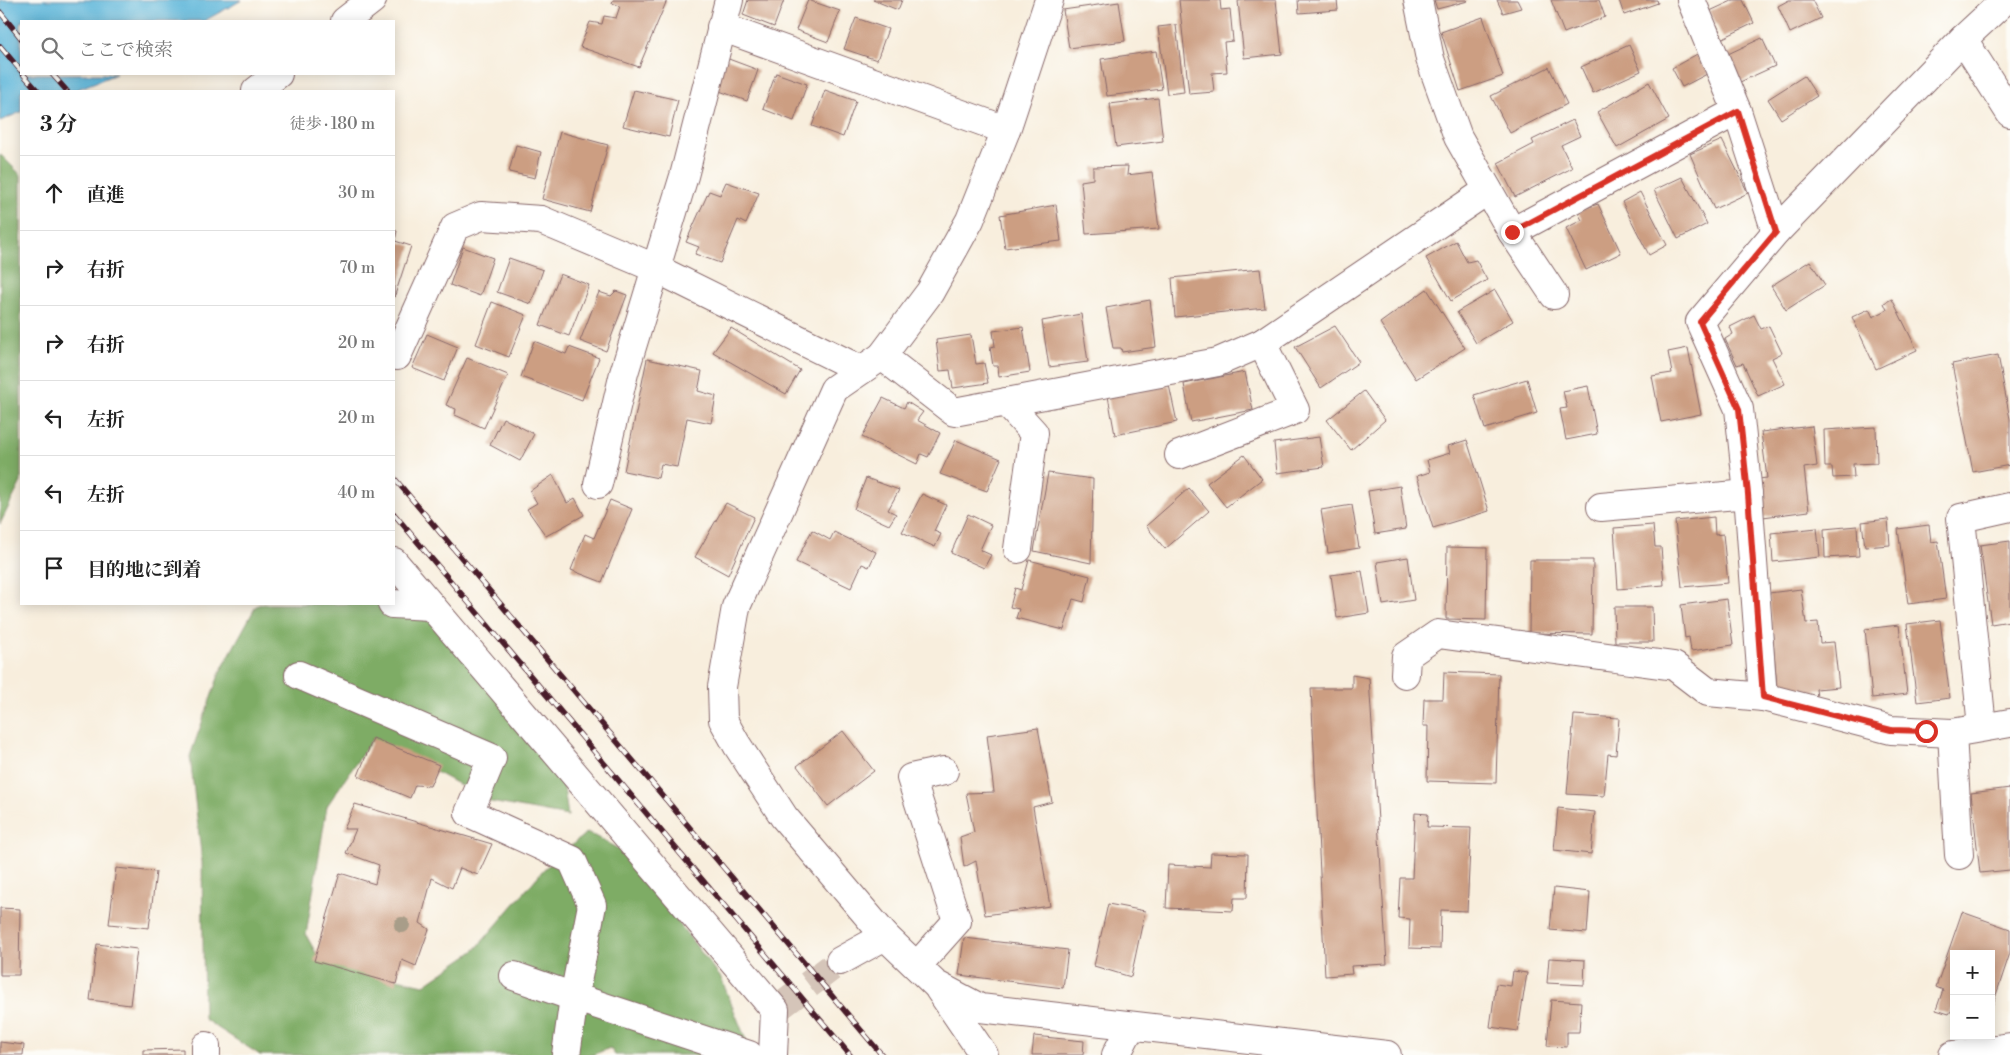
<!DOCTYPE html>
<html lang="ja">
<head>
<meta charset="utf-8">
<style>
  body { margin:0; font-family:"Libre Bodoni","Noto Serif JP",serif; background:#f6f6f6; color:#222 }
  .controls { position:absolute; right:15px; bottom:15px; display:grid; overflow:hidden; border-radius:0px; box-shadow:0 2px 12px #0003 }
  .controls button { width:45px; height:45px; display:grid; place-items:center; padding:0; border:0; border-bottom:1px solid #e0e0e0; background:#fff; color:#222; font:25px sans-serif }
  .stop { position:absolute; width:15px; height:15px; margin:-11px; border:4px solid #d93025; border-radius:50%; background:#fff }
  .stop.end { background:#d93025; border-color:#fff; box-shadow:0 1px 5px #0008 }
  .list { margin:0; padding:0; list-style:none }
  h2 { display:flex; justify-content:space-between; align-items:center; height:65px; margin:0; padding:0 20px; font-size:21px }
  h2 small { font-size:16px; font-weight:400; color:#767676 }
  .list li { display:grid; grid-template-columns:32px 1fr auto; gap:15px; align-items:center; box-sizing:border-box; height:75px; padding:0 20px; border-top:1px solid #e0e0e0 }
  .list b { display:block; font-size:19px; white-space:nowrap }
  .list em { font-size:16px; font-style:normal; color:#767676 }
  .icon { flex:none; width:28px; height:28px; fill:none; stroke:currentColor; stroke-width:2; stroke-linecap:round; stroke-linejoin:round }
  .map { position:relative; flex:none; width:2010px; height:1055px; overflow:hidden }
  .search { position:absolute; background:#fff; box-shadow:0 2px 12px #0003; left:20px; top:20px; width:375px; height:55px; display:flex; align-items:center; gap:12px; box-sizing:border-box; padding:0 18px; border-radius:0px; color:#767676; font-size:19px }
  .panel { position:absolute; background:#fff; box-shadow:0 2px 12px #0003; left:20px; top:90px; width:375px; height:515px; border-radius:0px }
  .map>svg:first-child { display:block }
  .forest { fill:#7eac65; stroke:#646648 }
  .water { fill:#5bb5d9; stroke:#526a82 }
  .building { fill:#cc9e82 }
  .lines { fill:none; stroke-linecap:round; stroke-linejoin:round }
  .minor-tunnel { stroke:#d5c5b9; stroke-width:28; stroke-dasharray:28 14; stroke-linecap:butt }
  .minor-casing { stroke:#876769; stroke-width:30 }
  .minor { stroke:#fff; stroke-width:28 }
  .rail-casing { stroke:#4a1f2b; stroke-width:5.5 }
  .rail { stroke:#fdfcf7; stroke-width:4; stroke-dasharray:11; stroke-linecap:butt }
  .tree { fill:#a89d89 }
  .route { stroke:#d93025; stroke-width:6 }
</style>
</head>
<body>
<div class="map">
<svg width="2010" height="1055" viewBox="0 0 2010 1055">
  <rect width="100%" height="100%" fill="#fdfcf7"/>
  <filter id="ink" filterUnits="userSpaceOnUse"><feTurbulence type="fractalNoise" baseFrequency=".02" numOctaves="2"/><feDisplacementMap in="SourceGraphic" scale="10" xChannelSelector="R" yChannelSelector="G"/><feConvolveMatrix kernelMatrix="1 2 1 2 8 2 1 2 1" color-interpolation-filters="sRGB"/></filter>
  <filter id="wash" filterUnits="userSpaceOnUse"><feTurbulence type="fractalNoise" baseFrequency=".0096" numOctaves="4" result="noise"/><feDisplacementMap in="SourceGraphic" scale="20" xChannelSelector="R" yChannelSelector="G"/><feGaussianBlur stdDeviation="1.12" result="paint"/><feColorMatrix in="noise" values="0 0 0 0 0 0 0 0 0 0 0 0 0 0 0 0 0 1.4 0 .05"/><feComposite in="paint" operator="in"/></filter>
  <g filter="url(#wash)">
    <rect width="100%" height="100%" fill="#f8eedd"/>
    <!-- forest -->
    <g class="forest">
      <path d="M0,154L21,175V482L0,524Z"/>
      <path d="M261,604H388L452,631L558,746L568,816L491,802L373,738L327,806L306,935L321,962L424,985L475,950L544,869L587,832L624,852L721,978L748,1045L745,1055H615L610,1048L592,1055H260L204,1019L202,862L190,756L220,672L256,606Z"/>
    </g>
    <!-- water -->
    <path class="water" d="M0,0H242L204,21H21V74H116L73,91H21V112L0,121Z"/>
    <g id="blocks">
      <!-- building -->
      <g class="building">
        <path d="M613,0H667L639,67L580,47L590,22L602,24L604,16L616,18L620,6L612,3Z"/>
        <path d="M748,0H784L774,27L743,15Z"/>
        <path d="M808,0L840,11L828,42L796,30Z"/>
        <path d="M873,0H902L898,10Z"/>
        <path d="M1179,0H1220L1221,10L1230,9L1233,41L1224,42L1227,72L1212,73L1214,92L1189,94Z"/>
        <path d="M1244,0H1276L1282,54L1244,58L1238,1Z"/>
        <path d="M1298,0H1337L1338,10L1299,13Z"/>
        <path d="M1434,0H1467L1468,1L1437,9Z"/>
        <path d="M1497,0H1517L1521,8L1503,13Z"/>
        <path d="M1551,0H1599L1605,17L1564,33Z"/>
        <path d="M1619,0H1657L1658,3L1624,15Z"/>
        <path d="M1734,0H1743L1754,23L1723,38L1710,11Z"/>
        <path d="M1789,0H1812L1821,18L1790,33L1778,6Z"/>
        <path d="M1119,2L1125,41L1069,48L1063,10Z"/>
        <path d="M1483,17L1503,76L1460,91L1441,32Z"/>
        <path d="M856,18L888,29L877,60L844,49Z"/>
        <path d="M1176,25L1184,92L1167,94L1158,27Z"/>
        <path d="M1762,38L1775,66L1740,82L1728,54Z"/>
        <path d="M1629,45L1641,71L1593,93L1581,67Z"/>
        <path d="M1156,51L1162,89L1107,96L1101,59Z"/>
        <path d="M1699,53L1709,73L1682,87L1672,68Z"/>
        <path d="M726,58L758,70L747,101L714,89Z"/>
        <path d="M1549,67L1567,104L1510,133L1491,96Z"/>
        <path d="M776,73L807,84L794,121L763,109Z"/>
        <path d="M1804,76L1817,96L1781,119L1768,99Z"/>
        <path d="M1649,82L1669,119L1617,148L1597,112Z"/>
        <path d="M634,90L678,100L669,137L623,126Z"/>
        <path d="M825,90L856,101L843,137L812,126Z"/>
        <path d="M1158,98L1163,141L1116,147L1110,104Z"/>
        <path d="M1573,120L1580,136L1561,145L1572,168L1515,197L1498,163L1534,144L1532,140Z"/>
        <path d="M560,132L608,145L590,212L542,199Z"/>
        <path d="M1722,140L1748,193L1714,209L1690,154Z"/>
        <path d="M516,145L541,152L535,178L509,172Z"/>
        <path d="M1128,166L1127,175L1152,172L1159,229L1086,234L1081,181L1093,179V167Z"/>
        <path d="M1682,177L1707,224L1678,239L1654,190Z"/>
        <path d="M726,182L759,193L746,224L738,220L720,263L695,254L699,247L686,242L709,191L720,195Z"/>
        <path d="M1640,192L1667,245L1649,255L1622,202Z"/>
        <path d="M1598,204L1621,253L1586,270L1566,228L1582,220L1577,211Z"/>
        <path d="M1056,205L1061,241L1005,248L1000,215Z"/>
        <path d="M394,230L397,231L395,241L411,246L394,298Z"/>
        <path d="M1456,241L1467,262L1476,260L1487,280L1451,301L1426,258Z"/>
        <path d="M463,247L493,258L480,296L450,285Z"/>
        <path d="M509,258L543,270L531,304L497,292Z"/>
        <path d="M1810,261L1825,285L1786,310L1771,286Z"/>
        <path d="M1260,269L1265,308L1175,317L1172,278Z"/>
        <path d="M560,274L589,285L569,336L540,325Z"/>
        <path d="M1427,289L1465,348L1416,379L1380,323Z"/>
        <path d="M1495,290L1513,321L1476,343L1457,312Z"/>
        <path d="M616,291L627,295L606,351L580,341L599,292L611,296Z"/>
        <path d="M1892,299L1917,350L1876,369L1852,317L1869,309L1873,317L1887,310L1884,303Z"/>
        <path d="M1150,300L1156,347L1122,352L1121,348H1113L1106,308Z"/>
        <path d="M492,302L526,315L509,357L476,344Z"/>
        <path d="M1081,314L1088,362L1049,367L1042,321Z"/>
        <path d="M1754,315L1761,329L1769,326L1782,353L1772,358L1785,384L1758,396L1743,363L1737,365L1725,339L1733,334L1730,327Z"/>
        <path d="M1335,326L1359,362L1321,388L1295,347Z"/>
        <path d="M1023,327L1030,372L999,377L998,366H993L990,347L995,346L993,331Z"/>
        <path d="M731,328L800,370L786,394L713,352Z"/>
        <path d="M427,334L458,347L444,381L412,368Z"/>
        <path d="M971,335L976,364L984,363L988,383L953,388L950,370L940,371L936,340Z"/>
        <path d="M534,341L566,354L569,347L599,358L582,400L521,377Z"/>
        <path d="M1688,348L1701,414L1661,422L1652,376L1672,373L1668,352Z"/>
        <path d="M1998,355L2010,419V465L1973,472L1952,364Z"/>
        <path d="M467,358L508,375L484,428L455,415L456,409L446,405Z"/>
        <path d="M647,359L702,371L698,391L716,396L711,423L687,418L677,467L661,464L658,478L624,471Z"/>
        <path d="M1245,372L1253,410L1191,422L1184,384Z"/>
        <path d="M1527,379L1537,413L1485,429L1474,395Z"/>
        <path d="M1169,385L1177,422L1115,435L1108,396Z"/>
        <path d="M1588,386L1597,434L1566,440L1560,409L1567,408L1563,391Z"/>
        <path d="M1364,391L1385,420L1351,450L1327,420Z"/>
        <path d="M883,398L904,408L907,402L923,412L917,420L940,433L928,457L921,454L917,464L862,437Z"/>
        <path d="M503,418L534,434L520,461L490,445Z"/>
        <path d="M1812,426L1817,466L1804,468L1809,511L1763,517L1759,479L1767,478L1761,432Z"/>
        <path d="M1876,427L1877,463L1853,464L1854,477L1833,478L1832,467H1825L1824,430Z"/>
        <path d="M1319,437L1324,467L1277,473L1274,443Z"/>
        <path d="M956,440L1001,459L987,491L940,474Z"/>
        <path d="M1467,440L1489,511L1433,528L1417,476L1430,472L1427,460L1450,453L1448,446Z"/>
        <path d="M1244,455L1262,479L1226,507L1207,483Z"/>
        <path d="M1048,473L1093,479L1091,563L1034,551Z"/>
        <path d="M553,475L567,503L575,498L584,515L546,536L527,509L537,503L530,491Z"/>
        <path d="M866,478L899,490L888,510L896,514L889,525L854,509Z"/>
        <path d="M1400,486L1406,529L1375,534L1368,491Z"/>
        <path d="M1189,488L1209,511L1165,549L1146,526Z"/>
        <path d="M922,494L946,505L934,531L941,534L935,547L902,532Z"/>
        <path d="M610,500L632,509L602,582L571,570L585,534L594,538Z"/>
        <path d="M726,503L754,517L728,575L695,557Z"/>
        <path d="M1352,505L1359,548L1328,553L1321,510Z"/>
        <path d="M968,514L991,525L980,550L991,555L984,568L951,553Z"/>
        <path d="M1714,517L1715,535L1723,534L1728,583L1682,587L1675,521Z"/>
        <path d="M1888,519L1890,545L1865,547L1862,522Z"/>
        <path d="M1653,525L1655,547H1661L1664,585L1618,589L1614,528Z"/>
        <path d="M1929,525L1931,542L1938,541L1946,599L1908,604L1898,529Z"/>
        <path d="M1857,526L1859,556L1825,558L1824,529Z"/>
        <path d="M1817,528L1820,557L1773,562L1771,533Z"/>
        <path d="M812,530L830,540L834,532L876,552L869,567L862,564L851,588L796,562Z"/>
        <path d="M2010,541V621L1991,624L1980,545Z"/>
        <path d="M1447,547L1487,548L1486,620L1446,619Z"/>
        <path d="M1408,557L1414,600L1383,605L1377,562Z"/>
        <path d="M1029,560L1090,576L1084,602L1073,599L1064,630L1016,618L1019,609L1010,607L1015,588L1021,590Z"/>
        <path d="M1530,560H1593L1592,634L1529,633Z"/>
        <path d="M1362,571L1369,613L1337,618L1331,575Z"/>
        <path d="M1801,589L1806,623L1818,622L1820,643L1834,642L1839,687L1816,689L1817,697L1777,688L1769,593Z"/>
        <path d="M1727,599L1733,645L1691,651L1689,637L1685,638L1681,605Z"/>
        <path d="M1614,607H1652L1653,642H1615Z"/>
        <path d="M1940,620L1950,698L1917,702L1907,624Z"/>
        <path d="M1899,625L1907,694L1872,698L1865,629Z"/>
        <path d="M1444,672L1499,674L1496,783L1427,781L1428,726H1423L1424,699H1443Z"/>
        <path d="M1352,675L1369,678L1387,964L1351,966L1352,974L1325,976L1311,688H1352Z"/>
        <path d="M1574,715L1619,718L1616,755L1608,754L1604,796L1567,794Z"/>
        <path d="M1038,728L1052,802L1033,807L1050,906L985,915L976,861L964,867L960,837L974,832L966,793L994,792L987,735Z"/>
        <path d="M843,731L874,771L828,806L797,766Z"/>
        <path d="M373,738L439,765L430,786L415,785L410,798L358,776Z"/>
        <path d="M2010,788V870L1980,873L1971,793Z"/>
        <path d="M355,804L492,844L478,875L460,868L452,888L432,878L420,923L429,929L416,966L402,960L396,984L314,961L340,873L375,884L379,865L346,853L356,829H344Z"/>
        <path d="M1558,808L1595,812L1591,854L1554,850Z"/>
        <path d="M1415,813L1428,814L1427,827L1471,828L1467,911L1441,910L1440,949L1409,948L1410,919L1398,918L1400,878H1412Z"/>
        <path d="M1211,853L1248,854L1247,898H1234L1233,911L1166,908L1168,865L1210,867Z"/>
        <path d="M116,868L156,872L149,928L109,924Z"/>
        <path d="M1554,888L1590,892L1587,933L1550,930Z"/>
        <path d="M1108,904L1145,911L1131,977L1094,966Z"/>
        <path d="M0,908L20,909L19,975H0Z"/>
        <path d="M1962,912L2010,929V953L1992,1007L1991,954H1954V1007L1949,1014L1936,1010L1943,990L1936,987Z"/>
        <path d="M964,938L1068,950L1063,988L959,975Z"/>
        <path d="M97,944L137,949L130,1005L90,1000Z"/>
        <path d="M1549,958L1585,960L1584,985L1547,983Z"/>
        <path d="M1513,971L1527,973L1518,1031L1490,1027L1496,984L1511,986Z"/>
        <path d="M1551,1000L1581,1002L1579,1032H1567V1047L1547,1046Z"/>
        <path d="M1034,1036L1084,1041L1083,1055H1032Z"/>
        <path d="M0,1042L24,1045L23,1055H0Z"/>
        <path d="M183,1049V1055H143V1050Z"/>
      </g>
    </g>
  </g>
  <g filter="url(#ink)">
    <use href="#blocks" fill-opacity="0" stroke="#876769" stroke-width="1"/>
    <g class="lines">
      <!-- minor-tunnel -->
      <path class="minor-tunnel" d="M775,1010L840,961"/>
      <defs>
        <g id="minor">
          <path d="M1049,0L1006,130L970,220L930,292L882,356L834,389L736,607L722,687L723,720L737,745L784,817L885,936L935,984L980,1008L1387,1055"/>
          <path d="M1418,0L1430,59L1458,137L1512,232L1554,295"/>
          <path d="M1691,0L1737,111L1776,232L1963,39L2005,0"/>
          <path d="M345,21L372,0"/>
          <path d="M721,27L1006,130"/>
          <path d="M1963,39L2010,113"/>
          <path d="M256,91L278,74"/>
          <path d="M1512,232L1737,111"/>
          <path d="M397,356L455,227L481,216L541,220L655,268L861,370"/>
          <path d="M882,356L954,412L1218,362L1262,343L1488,190"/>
          <path d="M1006,402L1034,433L1018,549"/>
          <path d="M1179,455L1295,410L1262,343"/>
          <path d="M598,484L624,373L684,176L729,0"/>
          <path d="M1748,494L1739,409L1700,322L1776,232"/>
          <path d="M1601,507L1748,494L1763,697"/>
          <path d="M394,562L775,1010L773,1055"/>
          <path d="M392,604L431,606"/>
          <path d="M1405,674L1406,656L1438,634L1674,666L1708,692L1763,697L1891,730L1952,733L2010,723"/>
          <path d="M299,675L492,758L469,813L572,860L592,905L574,997L514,976"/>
          <path d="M1982,727L1961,518L2010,507"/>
          <path d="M1952,733L1959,855"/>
          <path d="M840,961L885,936"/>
          <path d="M917,966L957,921L911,778L944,771"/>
          <path d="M939,989L984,1055"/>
          <path d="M206,1055V1046"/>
          <path d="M566,1055L574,997L749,1055"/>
          <path d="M1116,1055L1131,1026"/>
          <path d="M1953,1055L2010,1047"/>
        </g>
      </defs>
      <!-- minor casing -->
      <use href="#minor" class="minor-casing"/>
      <!-- minor -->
      <use href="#minor" class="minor"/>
      <defs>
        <g id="rail">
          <path d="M0,12L21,38"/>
          <path d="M0,46L21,71"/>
          <path d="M23,74L38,91"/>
          <path d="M52,74L67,91"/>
          <path d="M394,478L882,1055"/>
          <path d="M394,514L850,1055"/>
        </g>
      </defs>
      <!-- rail casing -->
      <use href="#rail" class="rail-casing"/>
      <!-- rail -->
      <use href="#rail" class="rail"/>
    </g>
    <!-- trees -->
    <circle class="tree" cx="402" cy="925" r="8"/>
  </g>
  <g class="lines" filter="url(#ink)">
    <!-- route -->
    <path class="route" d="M1512,232L1738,111L1776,232L1700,322L1739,409L1748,494L1763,697L1891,730L1926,731"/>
  </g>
</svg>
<div class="controls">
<button>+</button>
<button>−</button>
</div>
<div class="stop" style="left:1926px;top:731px"></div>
<div class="stop end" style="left:1512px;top:232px"></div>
<div class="search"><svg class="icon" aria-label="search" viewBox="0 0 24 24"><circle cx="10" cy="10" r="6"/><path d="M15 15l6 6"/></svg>ここで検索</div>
<section class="panel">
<h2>3 分<small>徒歩 · 180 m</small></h2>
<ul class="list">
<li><svg class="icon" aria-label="ahead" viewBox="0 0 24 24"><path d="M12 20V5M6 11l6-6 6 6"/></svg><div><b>直進</b></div><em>30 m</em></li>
<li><svg class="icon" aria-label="right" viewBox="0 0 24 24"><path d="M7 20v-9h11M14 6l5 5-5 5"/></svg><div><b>右折</b></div><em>70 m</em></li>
<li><svg class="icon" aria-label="right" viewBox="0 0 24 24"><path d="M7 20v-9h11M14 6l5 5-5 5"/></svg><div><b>右折</b></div><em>20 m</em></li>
<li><svg class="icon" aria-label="left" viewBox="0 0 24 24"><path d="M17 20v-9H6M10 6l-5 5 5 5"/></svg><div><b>左折</b></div><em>20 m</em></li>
<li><svg class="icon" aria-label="left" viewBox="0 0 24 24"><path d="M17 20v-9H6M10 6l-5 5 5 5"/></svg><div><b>左折</b></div><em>40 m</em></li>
<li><svg class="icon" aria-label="arrive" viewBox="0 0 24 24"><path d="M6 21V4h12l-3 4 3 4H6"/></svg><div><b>目的地に到着</b></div></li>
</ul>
</section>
</div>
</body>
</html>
